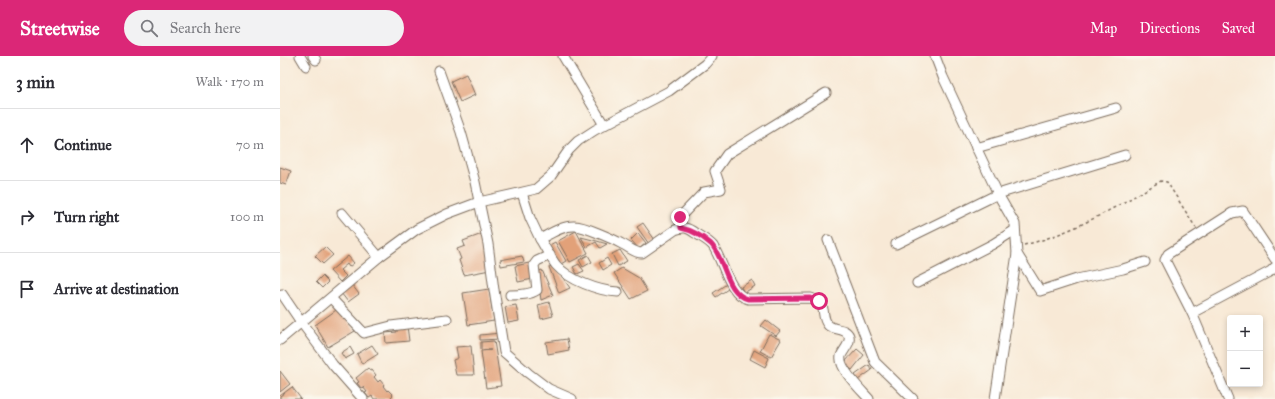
<!DOCTYPE html>
<html lang="en">
<head>
<meta charset="utf-8">
<style>
  body { margin:0; font-family:"IM FELL Great Primer",serif; background:#f2f2f3; color:#2b2b33 }
  .controls { position:absolute; right:12px; bottom:12px; display:grid; overflow:hidden; border-radius:4px; box-shadow:0 2px 6px #0003 }
  .controls button { width:36px; height:36px; display:grid; place-items:center; padding:0; border:0; border-bottom:1px solid #e1e1e2; background:#fff; color:#2b2b33; font:20px sans-serif }
  .stop { position:absolute; width:12px; height:12px; margin:-9px; border:3px solid #db2777; border-radius:50%; background:#fff }
  .stop.end { background:#db2777; border-color:#fff; box-shadow:0 1px 4px #0008 }
  .list { margin:0; padding:0; list-style:none }
  h2 { display:flex; justify-content:space-between; align-items:center; height:52px; margin:0; padding:0 16px; font-size:17px }
  h2 small { font-size:13px; font-weight:400; color:#7c7c81 }
  .list li { display:grid; grid-template-columns:26px 1fr auto; gap:12px; align-items:center; box-sizing:border-box; height:72px; padding:0 16px; border-top:1px solid #e1e1e2 }
  .list b { display:block; font-size:15px; white-space:nowrap }
  .list em { font-size:13px; font-style:normal; color:#7c7c81 }
  .icon { flex:none; width:22px; height:22px; fill:none; stroke:currentColor; stroke-width:2; stroke-linecap:round; stroke-linejoin:round }
  .map { position:relative; flex:none; width:995px; height:343px; overflow:hidden }
  header { display:flex; align-items:center; gap:24px; box-sizing:border-box; height:56px; padding:0 20px; background:#db2777; color:#fff }
  header strong { font-size:19px }
  nav { display:flex; gap:22px; margin-inline-start:auto; font-size:14px }
  .search { width:280px; height:36px; background:#f2f2f3; display:flex; align-items:center; gap:10px; box-sizing:border-box; padding:0 14px; border-radius:22px; color:#7c7c81; font-size:15px }
  main { display:flex }
  aside { flex:1; background:#fff }
  .map>svg:first-child { display:block }
  .building { fill:#e2a179 }
  .lines { fill:none; stroke-linecap:round; stroke-linejoin:round }
  .minor-casing { stroke:#7d6d5e; stroke-width:11 }
  .path { stroke:#7d6d5e; stroke-width:1.5; stroke-dasharray:3 3; stroke-linecap:butt }
  .minor { stroke:#fff; stroke-width:9 }
  .route { stroke:#db2777; stroke-width:5 }
</style>
</head>
<body>
<header>
<strong>Streetwise</strong>
<div class="search"><svg class="icon" aria-label="search" viewBox="0 0 24 24"><circle cx="10" cy="10" r="6"/><path d="M15 15l6 6"/></svg>Search here</div>
<nav><a>Map</a><a>Directions</a><a>Saved</a></nav>
</header>
<main>
<aside>
<h2>3 min<small>Walk · 170 m</small></h2>
<ul class="list">
<li><svg class="icon" aria-label="ahead" viewBox="0 0 24 24"><path d="M12 20V5M6 11l6-6 6 6"/></svg><div><b>Continue</b></div><em>70 m</em></li>
<li><svg class="icon" aria-label="right" viewBox="0 0 24 24"><path d="M7 20v-9h11M14 6l5 5-5 5"/></svg><div><b>Turn right</b></div><em>100 m</em></li>
<li><svg class="icon" aria-label="arrive" viewBox="0 0 24 24"><path d="M6 21V4h12l-3 4 3 4H6"/></svg><div><b>Arrive at destination</b></div></li>
</ul>
</aside>
<div class="map">
<svg width="995" height="343" viewBox="0 0 995 343">
  <rect width="100%" height="100%" fill="#fbf7ec"/>
  <filter id="ink" filterUnits="userSpaceOnUse"><feTurbulence type="fractalNoise" baseFrequency=".025" numOctaves="2"/><feDisplacementMap in="SourceGraphic" scale="8" xChannelSelector="R" yChannelSelector="G"/><feConvolveMatrix kernelMatrix="1 2 1 2 8 2 1 2 1" color-interpolation-filters="sRGB"/></filter>
  <filter id="wash" filterUnits="userSpaceOnUse"><feTurbulence type="fractalNoise" baseFrequency=".012" numOctaves="4" result="noise"/><feDisplacementMap in="SourceGraphic" scale="16" xChannelSelector="R" yChannelSelector="G"/><feGaussianBlur stdDeviation="0.9" result="paint"/><feColorMatrix in="noise" values="0 0 0 0 0 0 0 0 0 0 0 0 0 0 0 0 0 1.4 0 .05"/><feComposite in="paint" operator="in"/></filter>
  <g filter="url(#wash)">
    <rect width="100%" height="100%" fill="#f8e9d6"/>
    <g id="blocks">
      <!-- building -->
      <g class="building">
        <path d="M186,18L195,39L180,46L171,25Z"/>
        <path d="M0,111L11,115L6,129L0,127Z"/>
        <path d="M363,167L375,184L369,188L357,171Z"/>
        <path d="M296,175L308,197L290,206L278,185Z"/>
        <path d="M358,177L366,187L359,193L351,184Z"/>
        <path d="M202,178L210,214L184,219L179,204L181,203L177,193L185,190L183,185Z"/>
        <path d="M301,181L317,185L327,188L320,192L316,186L307,191Z"/>
        <path d="M275,186L286,205L279,209L268,190Z"/>
        <path d="M45,191L53,199L43,208L35,200Z"/>
        <path d="M340,194L347,205L338,210L332,198Z"/>
        <path d="M308,199L312,206L303,211L299,204Z"/>
        <path d="M68,200L74,207L69,211L67,208L60,214L66,220L60,226L50,215Z"/>
        <path d="M242,200L244,206L221,210L220,204Z"/>
        <path d="M327,202L331,209L323,214L319,207Z"/>
        <path d="M249,207L253,223L238,226L235,210Z"/>
        <path d="M299,208L304,215L297,218L293,211Z"/>
        <path d="M274,209L290,232L279,237L269,211Z"/>
        <path d="M342,212L359,222L367,235L351,243L334,217Z"/>
        <path d="M262,214L273,239L261,244L257,216Z"/>
        <path d="M42,220L48,226L42,232L36,226Z"/>
        <path d="M472,224L475,230L464,237L461,231Z"/>
        <path d="M448,227L451,231L436,241L433,237Z"/>
        <path d="M72,229L79,238L68,246L61,237Z"/>
        <path d="M209,233L214,265L188,269L183,237Z"/>
        <path d="M269,246L273,260L261,263L258,249Z"/>
        <path d="M236,249L239,265L228,267L225,251Z"/>
        <path d="M59,252L75,275L48,291L35,269Z"/>
        <path d="M486,264L500,275L496,280L481,270Z"/>
        <path d="M127,270L129,285L106,287L105,277L117,276V271Z"/>
        <path d="M221,277V283L200,284V279Z"/>
        <path d="M489,278L501,284L491,301L480,295Z"/>
        <path d="M287,283L289,294L268,298L266,286Z"/>
        <path d="M214,285L221,330L206,332L201,295L211,294H201V286Z"/>
        <path d="M92,289L98,298L82,308L77,298Z"/>
        <path d="M191,290L194,319H176L173,304L178,302L176,291Z"/>
        <path d="M70,291L74,298L65,303L61,297Z"/>
        <path d="M577,293L584,299L572,314L564,307Z"/>
        <path d="M474,294L489,302L485,311L470,303Z"/>
        <path d="M589,309L592,314L578,324L575,319Z"/>
        <path d="M88,312L90,315L92,314L96,319L94,321L98,326L100,324L104,329L103,330L107,335L108,334L113,339L111,341L113,343H94L92,340L89,342L85,337L87,336L83,331L81,332L77,327L79,326L76,322Z"/>
        <path d="M0,315L10,328L0,336Z"/>
        <path d="M12,331L21,343H0V340Z"/>
      </g>
    </g>
  </g>
  <g filter="url(#ink)">
    <use href="#blocks" fill-opacity="0" stroke="#7d6d5e" stroke-width="1"/>
    <g class="lines">
      <defs>
        <g id="minor">
          <path d="M20,0L26,10"/>
          <path d="M33,0L36,4"/>
          <path d="M283,0L324,69"/>
          <path d="M655,0L663,21L719,140L735,168L737,198L760,235L797,223L843,213L865,206"/>
          <path d="M159,15L181,76L195,126L208,188L214,234L224,296L248,317L269,333L292,343"/>
          <path d="M696,92L836,52"/>
          <path d="M242,137L250,162L260,183C270,178 283,169 295,170C304,170 333,183 342,188C349,191 354,197 362,197L395,174C404,170 408,172 415,177C421,181 429,185 433,190C443,205 449,238 468,243L531,242C550,250 539,258 548,269C554,275 566,271 569,280C571,288 563,294 561,300C558,312 581,334 589,343"/>
          <path d="M62,157L99,201"/>
          <path d="M401,172L400,161L424,136L441,133L435,115L447,98L546,37"/>
          <path d="M260,183C265,191 270,201 276,209C289,224 318,235 338,236"/>
          <path d="M548,184L595,306L633,343"/>
          <path d="M616,188L718,138L845,99"/>
          <path d="M637,227L713,188L735,174"/>
          <path d="M2,238L21,266L53,309L83,343"/>
          <path d="M230,239C239,239 250,239 257,234L254,209L257,205L270,199"/>
          <path d="M51,242L84,277L111,270L167,263"/>
          <path d="M912,257L991,215L995,211"/>
          <path d="M0,284L99,201L137,173L167,158L199,146L256,133L271,120L289,94L298,85L315,74L389,35L425,8L432,0"/>
          <path d="M715,343L737,198"/>
          <path d="M948,343L912,257L885,204L888,198L952,157L963,155L995,203"/>
        </g>
      </defs>
      <!-- minor casing -->
      <use href="#minor" class="minor-casing"/>
      <!-- path -->
      <path class="path" d="M744,189C794,177 837,150 881,125L887,126L916,172"/>
      <!-- minor -->
      <use href="#minor" class="minor"/>
    </g>
  </g>
  <g class="lines" filter="url(#ink)">
    <!-- route -->
    <path class="route" d="M400,161L401,172C411,174 423,181 431,188C445,202 446,238 468,243L531,242L539,245"/>
  </g>
</svg>
<div class="controls">
<button>+</button>
<button>−</button>
</div>
<div class="stop" style="left:539px;top:245px"></div>
<div class="stop end" style="left:400px;top:161px"></div>
</div>
</main>
</body>
</html>
